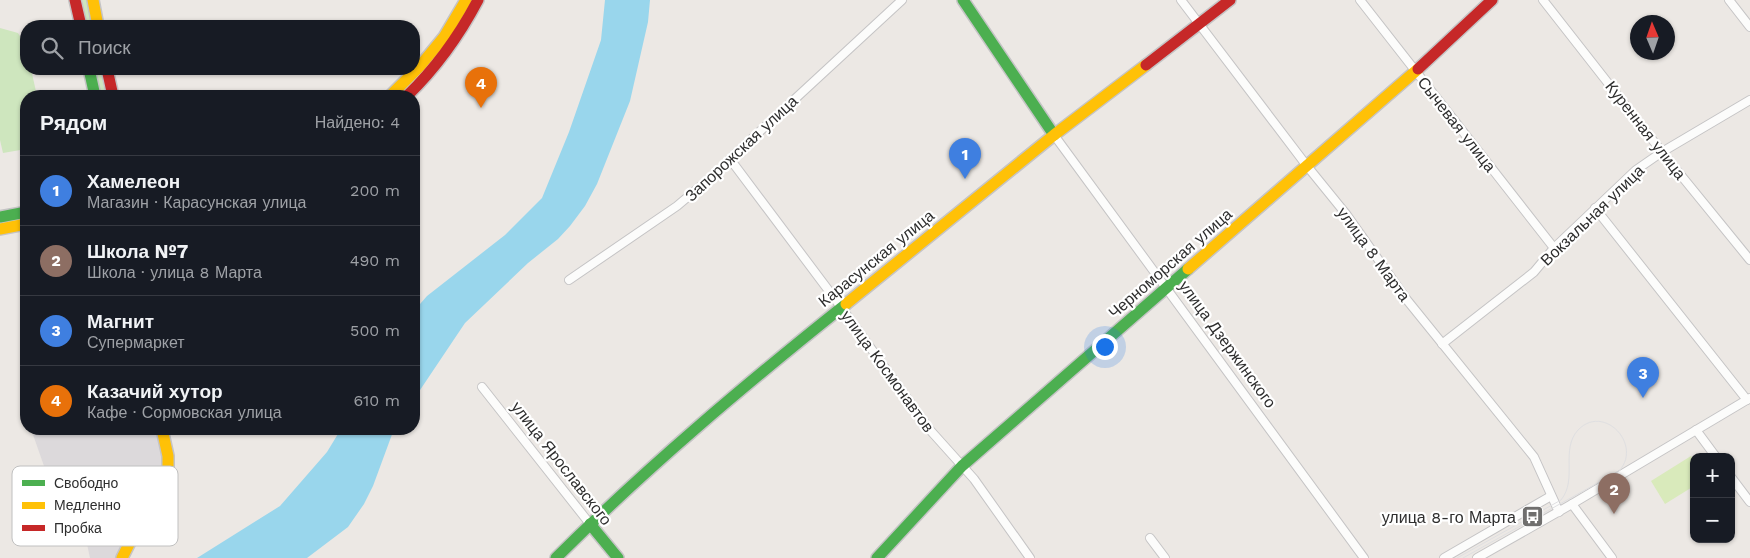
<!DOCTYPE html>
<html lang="ru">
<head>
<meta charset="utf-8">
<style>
  body { margin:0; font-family:"Work Sans",sans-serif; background:#20242c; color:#f1f3f6 }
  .controls { position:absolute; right:15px; bottom:15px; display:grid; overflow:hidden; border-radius:10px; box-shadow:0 1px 4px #0004 }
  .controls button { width:45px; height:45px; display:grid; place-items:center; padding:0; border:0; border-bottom:1px solid #363941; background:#171b24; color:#f1f3f6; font:25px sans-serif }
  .compass { position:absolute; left:1630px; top:15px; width:45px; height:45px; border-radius:50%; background:#171b24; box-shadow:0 1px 4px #0004; rotate:358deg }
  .you { position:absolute; left:1104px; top:346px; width:18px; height:18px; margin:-12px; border:4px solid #fff; border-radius:50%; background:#1a73e8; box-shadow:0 0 0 8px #1a73e833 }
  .badge { display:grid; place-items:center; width:32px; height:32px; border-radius:50%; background:#0f766e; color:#fff; font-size:16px; font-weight:700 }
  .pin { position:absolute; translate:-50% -41px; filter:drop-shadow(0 1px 2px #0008) }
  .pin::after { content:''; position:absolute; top:26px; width:18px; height:15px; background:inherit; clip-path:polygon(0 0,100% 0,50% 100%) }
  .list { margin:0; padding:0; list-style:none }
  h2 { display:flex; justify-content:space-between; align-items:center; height:65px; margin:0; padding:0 20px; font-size:21px }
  h2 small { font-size:16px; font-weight:400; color:#9ea1a6 }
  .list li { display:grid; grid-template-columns:32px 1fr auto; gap:15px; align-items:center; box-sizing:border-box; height:70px; padding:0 20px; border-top:1px solid #363941 }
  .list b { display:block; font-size:19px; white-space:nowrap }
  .list p { margin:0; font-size:16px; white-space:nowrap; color:#9ea1a6 }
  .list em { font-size:16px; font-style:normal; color:#9ea1a6 }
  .icon { flex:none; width:28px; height:28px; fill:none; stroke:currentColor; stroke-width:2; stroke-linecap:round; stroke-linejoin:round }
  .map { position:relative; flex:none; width:1750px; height:558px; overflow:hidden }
  .search { position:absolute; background:#171b24; box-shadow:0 1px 4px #0004; left:20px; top:20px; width:400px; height:55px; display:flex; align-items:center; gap:12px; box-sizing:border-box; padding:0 18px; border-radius:20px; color:#9ea1a6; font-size:19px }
  .panel { position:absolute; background:#171b24; box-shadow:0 1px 4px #0004; left:20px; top:90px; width:400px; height:345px; border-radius:20px }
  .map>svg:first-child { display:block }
  .industrial { fill:#dcd9db }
  .green { fill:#cee6be }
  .pitch { fill:#d9eabb }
  .water { fill:#99d6ec }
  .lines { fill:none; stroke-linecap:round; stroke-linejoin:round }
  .street-casing { stroke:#c5c4c5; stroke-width:10 }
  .fast-casing { stroke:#c5c4c5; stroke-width:14 }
  .slow-casing { stroke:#c5c4c5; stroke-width:14 }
  .jam-casing { stroke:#c5c4c5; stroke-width:14 }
  .street { stroke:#fcfcfb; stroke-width:8 }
  .fast { stroke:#4caf50; stroke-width:11 }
  .slow { stroke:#ffc107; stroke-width:11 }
  .jam { stroke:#c62828; stroke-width:11 }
  .tram { stroke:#dfdfe1; stroke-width:1 }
  .labels { text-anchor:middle; stroke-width:4.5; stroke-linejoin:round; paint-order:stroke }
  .street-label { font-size:16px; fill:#2e2e2e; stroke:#fff }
  .poi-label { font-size:16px; fill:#2e2e2e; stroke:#fff; text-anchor:end }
  .key { fill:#fff; stroke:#c0c0c0; stroke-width:1 }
  .key-label { font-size:14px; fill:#2e2e2e }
</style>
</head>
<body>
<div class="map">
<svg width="1750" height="558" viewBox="0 0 1750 558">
  <rect width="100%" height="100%" fill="#ece8e4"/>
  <!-- industrial -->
  <path class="industrial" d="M31,429H157L163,462L161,474L118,558H90L72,474L44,466Z"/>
  <!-- green -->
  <g class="green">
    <path d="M82,0H87L92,26H87Z"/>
    <path d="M0,28L18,33L26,46V69H31L37,96H26V149L3,153L0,140Z"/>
    <path d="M96,69H100L106,96H101Z"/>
  </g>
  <!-- pitch -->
  <path class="pitch" d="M1691,456L1694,460V486L1665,504L1651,481Z"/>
  <!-- water -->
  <g class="water">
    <path d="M605,0H650L648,22L630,101L597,184L585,206L570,226L558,239L528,263L465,323L414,399V311L427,296L505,235L542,198L569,132L601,40Z"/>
    <path d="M341,429H394L373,486L364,504L348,527L307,558H197L280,506L327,452Z"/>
  </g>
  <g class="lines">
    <defs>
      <g id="street">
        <path d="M1181,0L1307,166L1346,214L1407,300L1534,457L1559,512"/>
        <path d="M1360,0L1554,248"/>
        <path d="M1543,0L1662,152L1750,260"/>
        <path d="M1729,0L1750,27"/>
        <path d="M1054,135L1364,558"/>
        <path d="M730,159L841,307L930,430L974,479L1030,558"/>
        <path d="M1595,208L1747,400"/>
        <path d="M569,280L677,206L722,168L730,159L902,0"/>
        <path d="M1442,344L1534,272L1554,248L1636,170L1662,152L1750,100"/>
        <path d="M482,387L590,524"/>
        <path d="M1696,430L1716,457"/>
        <path d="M1731,477L1750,502"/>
        <path d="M1572,504L1612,558"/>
        <path d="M1150,538L1165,558"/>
        <path d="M1444,558L1551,496"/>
        <path d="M1477,558L1572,504L1750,398"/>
      </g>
      <g id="fast">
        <path d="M963,0L1054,135"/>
        <path d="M89,69L95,96"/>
        <path d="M0,217L26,212"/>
        <path d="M590,524L618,558"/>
        <path d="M556,558C647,467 746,384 846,304"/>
        <path d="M877,558L962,466L1188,269"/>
      </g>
      <g id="slow">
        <path d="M93,0L98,26"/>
        <path d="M390,96L420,66L444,37L466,0"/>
        <path d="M0,229L26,224"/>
        <path d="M1188,269L1418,69"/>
        <path d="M846,304L1054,135L1146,65"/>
        <path d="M122,558L168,467V456L162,429"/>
      </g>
      <g id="jam">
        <path d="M75,0L81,26"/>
        <path d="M1146,65L1230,0"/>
        <path d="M107,69L113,96"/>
        <path d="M1418,69L1492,0"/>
        <path d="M407,96C436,68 459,36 478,0"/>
      </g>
    </defs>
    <!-- street casing -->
    <use href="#street" class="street-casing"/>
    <!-- fast casing -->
    <use href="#fast" class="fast-casing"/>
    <!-- slow casing -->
    <use href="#slow" class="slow-casing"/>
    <!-- jam casing -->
    <use href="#jam" class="jam-casing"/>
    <!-- street -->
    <use href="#street" class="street"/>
    <!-- fast -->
    <use href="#fast" class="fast"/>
    <!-- slow -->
    <use href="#slow" class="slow"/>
    <!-- jam -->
    <use href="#jam" class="jam"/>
    <!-- tram -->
    <path class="tram" d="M1457,558L1561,500C1578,479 1560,450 1578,430C1604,403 1643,445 1619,471L1463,558"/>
  </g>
  <!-- icons -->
  <defs>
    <symbol id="bus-square" viewBox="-11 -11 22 22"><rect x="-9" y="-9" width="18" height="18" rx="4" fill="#706f6e" stroke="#fff"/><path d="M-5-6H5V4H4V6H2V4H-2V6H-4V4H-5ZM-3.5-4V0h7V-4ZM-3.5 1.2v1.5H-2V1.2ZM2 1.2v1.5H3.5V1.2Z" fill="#fff"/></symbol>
  </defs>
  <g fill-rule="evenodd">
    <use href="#bus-square" x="1520" y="504" width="25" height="25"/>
  </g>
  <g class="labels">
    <!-- street labels -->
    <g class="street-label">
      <text transform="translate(1457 124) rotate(52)" y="6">Сычевая улица</text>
      <text transform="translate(1646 130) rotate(52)" y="6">Куренная улица</text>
      <text transform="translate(741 148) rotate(-43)" y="6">Запорожская улица</text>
      <text transform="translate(1592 215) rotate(-44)" y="6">Вокзальная улица</text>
      <text transform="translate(1374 254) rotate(54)" y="6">улица 8 Марта</text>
      <text transform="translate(876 258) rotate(-39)" y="6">Карасунская улица</text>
      <text transform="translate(1170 263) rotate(-41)" y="6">Черноморская улица</text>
      <text transform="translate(1228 344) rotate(54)" y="6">улица Дзержинского</text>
      <text transform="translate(888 371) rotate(54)" y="6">улица Космонавтов</text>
      <text transform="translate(562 463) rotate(52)" y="6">улица Ярославского</text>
    </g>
    <!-- poi labels -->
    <g class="poi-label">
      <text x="1516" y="523">улица 8-го Марта</text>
    </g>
  </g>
  <!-- legend -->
  <rect x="12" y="466" width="166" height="80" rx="8" class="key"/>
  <rect x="22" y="480" width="23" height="6" fill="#4caf50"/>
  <rect x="22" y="502" width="23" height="7" fill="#ffc107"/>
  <rect x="22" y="525" width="23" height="6" fill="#c62828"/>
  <g class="key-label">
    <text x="54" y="488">Свободно</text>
    <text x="54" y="510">Медленно</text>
    <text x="54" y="533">Пробка</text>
  </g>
</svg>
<div class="controls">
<button>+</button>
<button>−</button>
</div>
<svg class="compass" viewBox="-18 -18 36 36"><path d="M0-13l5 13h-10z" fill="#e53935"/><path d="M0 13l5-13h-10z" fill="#9ea1a6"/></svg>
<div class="you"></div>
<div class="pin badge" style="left:965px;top:179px;background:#3f7fe0">1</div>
<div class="pin badge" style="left:1614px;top:514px;background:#8d6e63">2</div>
<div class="pin badge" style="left:1643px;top:398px;background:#3f7fe0">3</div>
<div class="pin badge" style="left:481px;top:108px;background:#e8710a">4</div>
<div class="search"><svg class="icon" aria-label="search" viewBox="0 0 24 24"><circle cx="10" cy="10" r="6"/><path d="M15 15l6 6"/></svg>Поиск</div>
<section class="panel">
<h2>Рядом<small>Найдено: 4</small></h2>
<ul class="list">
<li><span class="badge" style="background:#3f7fe0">1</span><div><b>Хамелеон</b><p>Магазин · Карасунская улица</p></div><em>200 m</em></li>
<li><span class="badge" style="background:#8d6e63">2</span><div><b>Школа №7</b><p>Школа · улица 8 Марта</p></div><em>490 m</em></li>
<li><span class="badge" style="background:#3f7fe0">3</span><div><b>Магнит</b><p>Супермаркет</p></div><em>500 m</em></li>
<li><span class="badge" style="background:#e8710a">4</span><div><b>Казачий хутор</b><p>Кафе · Сормовская улица</p></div><em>610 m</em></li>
</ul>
</section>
</div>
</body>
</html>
